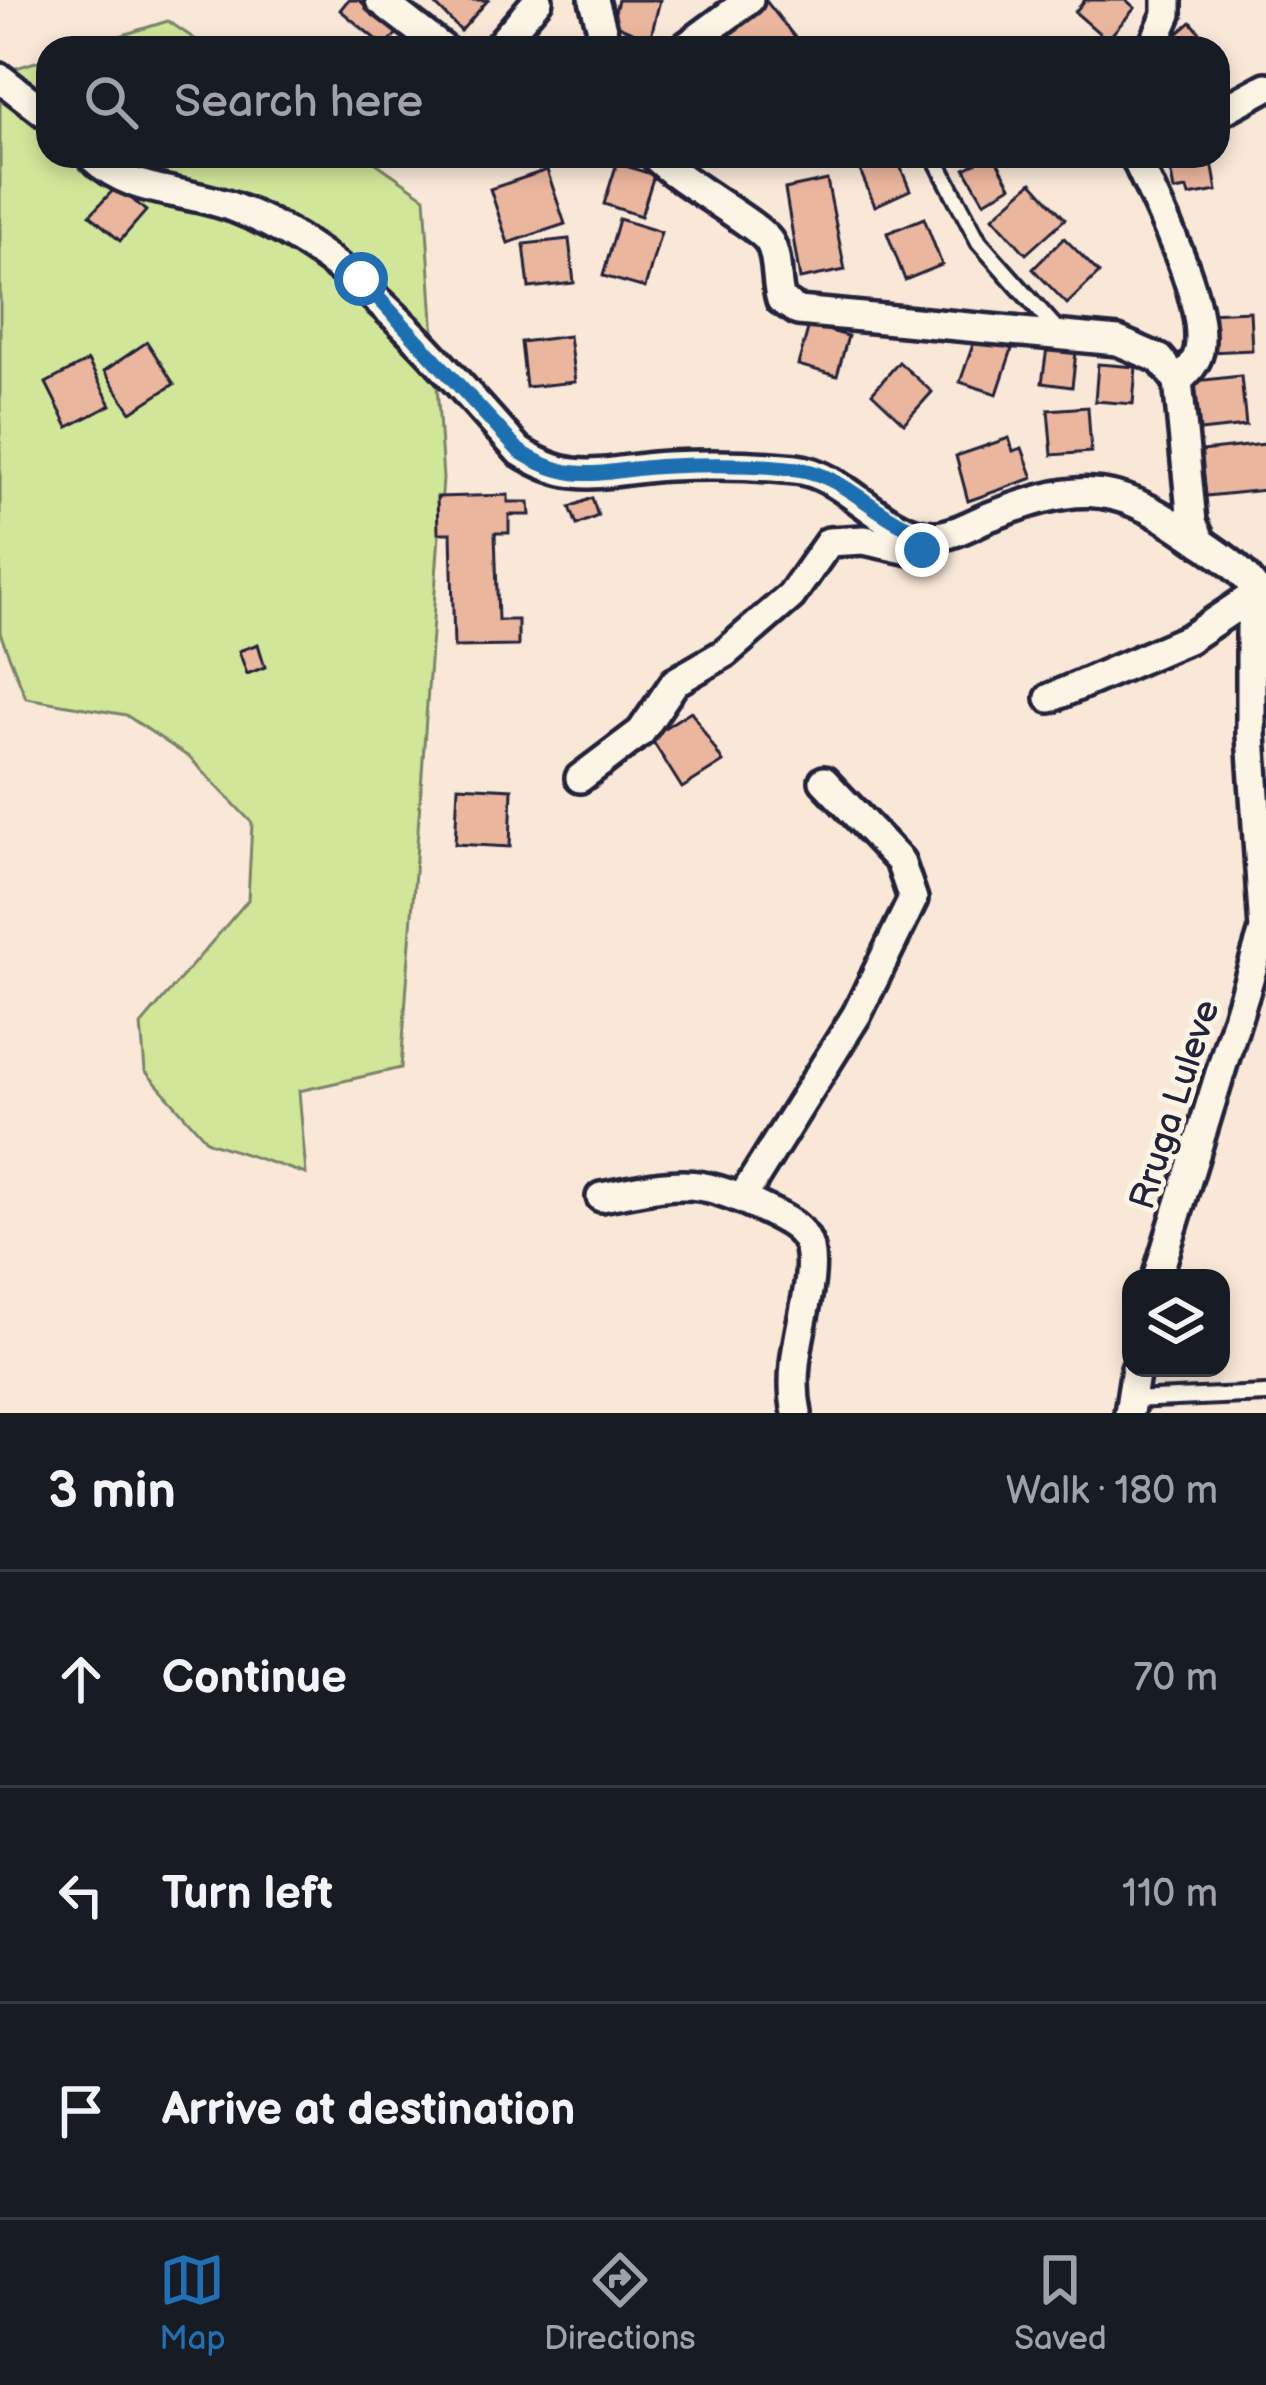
<!DOCTYPE html>
<html lang="en">
<head>
<meta charset="utf-8">
<style>
  body { margin:0; font-family:"Balsamiq Sans",sans-serif; background:#20242c; color:#f1f3f6 }
  .controls { position:absolute; right:36px; bottom:36px; display:grid; overflow:hidden; border-radius:24px; box-shadow:0 6px 18px #0003 }
  .controls button { width:108px; height:108px; display:grid; place-items:center; padding:0; border:0; border-bottom:3px solid #363941; background:#171b24; color:#f1f3f6; font:60px sans-serif }
  .stop { position:absolute; width:36px; height:36px; margin:-27px; border:9px solid #1f6fb2; border-radius:50%; background:#fff }
  .stop.end { background:#1f6fb2; border-color:#fff; box-shadow:0 3px 12px #0008 }
  .list { margin:0; padding:0; list-style:none }
  h2 { display:flex; justify-content:space-between; align-items:center; height:156px; margin:0; padding:0 48px; font-size:51px }
  h2 small { font-size:39px; font-weight:400; color:#9ea1a6 }
  .list li { display:grid; grid-template-columns:78px 1fr auto; gap:36px; align-items:center; box-sizing:border-box; height:216px; padding:0 48px; border-top:3px solid #363941 }
  .list b { display:block; font-size:45px; white-space:nowrap }
  .list em { font-size:39px; font-style:normal; color:#9ea1a6 }
  .icon { flex:none; width:66px; height:66px; fill:none; stroke:currentColor; stroke-width:2; stroke-linecap:round; stroke-linejoin:round }
  .map { position:relative; flex:none; width:1266px; height:1413px; overflow:hidden }
  .search { position:absolute; background:#171b24; box-shadow:0 6px 18px #0003; left:36px; right:36px; top:36px; height:132px; display:flex; align-items:center; gap:30px; box-sizing:border-box; padding:0 42px; border-radius:36px; color:#9ea1a6; font-size:45px }
  .sheet { height:804px; background:#171b24 }
  nav { display:flex; justify-content:space-around; align-items:center; box-sizing:border-box; height:168px; border-top:3px solid #363941; background:#171b24; font-size:33px; color:#9ea1a6 }
  nav a { display:grid; justify-items:center; gap:6px }
  nav .on { color:#1f6fb2 }
  .map>svg:first-child { display:block }
  .green { fill:#d2e69a; stroke:#7a846a; stroke-width:3 }
  .building { fill:#ebb69e; stroke:#22223b; stroke-width:3 }
  .lines { fill:none; stroke-linecap:round; stroke-linejoin:round }
  .lane-casing { stroke:#22223b; stroke-width:22 }
  .street-casing { stroke:#22223b; stroke-width:36 }
  .lane { stroke:#fcf5e5; stroke-width:14 }
  .street { stroke:#fcf5e5; stroke-width:27 }
  .route { stroke:#1f6fb2; stroke-width:15 }
  .labels { text-anchor:middle; stroke-width:10; stroke-linejoin:round; paint-order:stroke }
  .street-label { font-size:36px; fill:#22223b; stroke:#fcf5e5 }
</style>
</head>
<body>
<div class="map">
<svg width="1266" height="1413" viewBox="0 0 1266 1413">
  <rect width="100%" height="100%" fill="#f9e8d7"/>
  <filter id="ink" filterUnits="userSpaceOnUse"><feTurbulence type="fractalNoise" baseFrequency=".00833" numOctaves="2"/><feDisplacementMap in="SourceGraphic" scale="24" xChannelSelector="R" yChannelSelector="G"/><feConvolveMatrix kernelMatrix="1 2 1 2 8 2 1 2 1" color-interpolation-filters="sRGB"/></filter>
  <g filter="url(#ink)">
    <!-- green -->
    <g class="green">
      <path d="M168,21L208,48H81Z"/>
      <path d="M48,58V156H366L425,197L443,479L401,1068L299,1091L306,1174L208,1142L145,1071L141,1025L248,900L252,823L190,758L126,715L26,698L0,633V73Z"/>
    </g>
    <!-- building -->
    <g class="building">
      <path d="M348,0H359L398,32L385,47L340,10Z"/>
      <path d="M431,0H488L461,31Z"/>
      <path d="M618,0H660L650,40L612,23Z"/>
      <path d="M1085,0H1126L1135,8L1107,40L1075,12Z"/>
      <path d="M766,1L797,40L787,48H741L728,31Z"/>
      <path d="M1191,22L1213,48H1166L1164,45Z"/>
      <path d="M887,156H896L910,190L875,206L859,168Z"/>
      <path d="M988,156H994L1011,186L984,202L965,169Z"/>
      <path d="M1168,156H1211L1217,191L1189,196L1187,189L1174,191Z"/>
      <path d="M617,163L654,175L641,216L604,204Z"/>
      <path d="M547,170L565,224L508,243L490,189Z"/>
      <path d="M827,180L845,270L800,279L785,189Z"/>
      <path d="M1032,182L1065,219L1026,254L993,217Z"/>
      <path d="M117,186L146,211L120,241L90,215Z"/>
      <path d="M924,218L942,265L905,280L887,233Z"/>
      <path d="M619,219L661,232L645,288L603,276Z"/>
      <path d="M1064,238L1099,273L1067,304L1033,269Z"/>
      <path d="M569,239L574,283L529,288L524,244Z"/>
      <path d="M1250,311L1252,350L1209,352L1207,313Z"/>
      <path d="M809,325L848,336L837,376L798,365Z"/>
      <path d="M569,336L575,382L526,387L521,342Z"/>
      <path d="M976,336L1012,349L997,394L960,382Z"/>
      <path d="M147,342L174,384L131,412L104,371Z"/>
      <path d="M1047,348L1076,352L1072,387L1042,383Z"/>
      <path d="M88,361L111,405L68,427L46,383Z"/>
      <path d="M899,362L932,392L904,423L872,393Z"/>
      <path d="M1098,364L1136,367L1133,404L1095,401Z"/>
      <path d="M1241,376L1246,426L1200,431L1195,381Z"/>
      <path d="M1088,407L1091,452L1052,455L1048,410Z"/>
      <path d="M1009,438L1013,451L1022,448L1033,478L968,501L956,456Z"/>
      <path d="M1266,444V490L1206,496L1201,451Z"/>
      <path d="M508,495V502H529L530,515H509V533H495L498,620H518V646L454,647L451,533H438L437,497Z"/>
      <path d="M592,498L598,516L577,525L570,507Z"/>
      <path d="M258,644L265,667L247,674L239,651Z"/>
      <path d="M691,711L723,762L682,788L650,737Z"/>
      <path d="M458,786L512,789L510,847L455,844Z"/>
    </g>
    <g class="lines">
      <defs>
        <g id="lane">
          <path d="M934,156L979,242L1058,331"/>
          <path d="M1131,1400L1266,1394"/>
        </g>
        <g id="street">
          <path d="M380,0L442,48"/>
          <path d="M594,0L607,48"/>
          <path d="M497,48L538,0"/>
          <path d="M684,48L749,0"/>
          <path d="M1152,48L1167,14V0"/>
          <path d="M0,78L48,115"/>
          <path d="M1218,113L1266,87"/>
          <path d="M91,156C133,196 183,188 235,208C356,254 434,359 519,451C578,489 605,469 668,466C709,464 755,465 796,469C848,475 883,536 934,536C951,536 970,525 986,518C1073,485 1109,478 1189,534C1212,550 1244,568 1257,593H1266"/>
          <path d="M655,156C680,183 761,225 770,243C779,259 775,282 781,300L798,311L1118,341L1160,359L1178,381"/>
          <path d="M1135,156C1156,204 1208,299 1199,351C1196,364 1187,372 1178,381L1192,522L1202,543"/>
          <path d="M1050,698L1188,639L1257,593"/>
          <path d="M580,778L641,732L675,682L725,653L791,596L829,542L864,540L914,551L936,536"/>
          <path d="M601,1197C681,1182 695,1175 770,1212C786,1220 805,1229 809,1248C818,1292 784,1353 797,1413"/>
          <path d="M742,1198L857,1014L913,899L900,861L824,781"/>
          <path d="M1157,1278L1264,930L1251,735V627L1257,593"/>
          <path d="M1129,1413L1136,1368"/>
        </g>
      </defs>
      <!-- lane casing -->
      <use href="#lane" class="lane-casing"/>
      <!-- street casing -->
      <use href="#street" class="street-casing"/>
      <!-- lane -->
      <use href="#lane" class="lane"/>
      <!-- street -->
      <use href="#street" class="street"/>
    </g>
  </g>
  <g class="lines" filter="url(#ink)">
    <!-- route -->
    <path class="route" d="M361,279L519,451C578,489 605,468 669,466C710,464 756,464 797,469C851,476 883,528 936,536L922,550"/>
  </g>
  <g class="labels">
    <!-- street labels -->
    <g class="street-label">
      <text transform="translate(1173 1104) rotate(-72)" y="13">Rruga Luleve</text>
    </g>
  </g>
</svg>
<div class="controls">
<button><svg class="icon" aria-label="layers" viewBox="0 0 24 24"><path d="M12 4l9 5-9 5-9-5zM3 14l9 5 9-5"/></svg></button>
</div>
<div class="stop" style="left:361px;top:279px"></div>
<div class="stop end" style="left:922px;top:550px"></div>
<div class="search"><svg class="icon" aria-label="search" viewBox="0 0 24 24"><circle cx="10" cy="10" r="6"/><path d="M15 15l6 6"/></svg>Search here</div>
</div>
<section class="sheet">
<h2>3 min<small>Walk · 180 m</small></h2>
<ul class="list">
<li><svg class="icon" aria-label="ahead" viewBox="0 0 24 24"><path d="M12 20V5M6 11l6-6 6 6"/></svg><div><b>Continue</b></div><em>70 m</em></li>
<li><svg class="icon" aria-label="left" viewBox="0 0 24 24"><path d="M17 20v-9H6M10 6l-5 5 5 5"/></svg><div><b>Turn left</b></div><em>110 m</em></li>
<li><svg class="icon" aria-label="arrive" viewBox="0 0 24 24"><path d="M6 21V4h12l-3 4 3 4H6"/></svg><div><b>Arrive at destination</b></div></li>
</ul>
</section>
<nav>
<a class="on"><svg class="icon" aria-label="map" viewBox="0 0 24 24"><path d="M3 6l6-2 6 2 6-2v14l-6 2-6-2-6 2zM9 4v14M15 6v14"/></svg>Map</a>
<a><svg class="icon" aria-label="directions" viewBox="0 0 24 24"><path d="M12 3l9 9-9 9-9-9zM9 14v-3h6M13 9l2 2-2 2"/></svg>Directions</a>
<a><svg class="icon" aria-label="saved" viewBox="0 0 24 24"><path d="M7 4h10v16l-5-4-5 4z"/></svg>Saved</a>
</nav>
</body>
</html>
